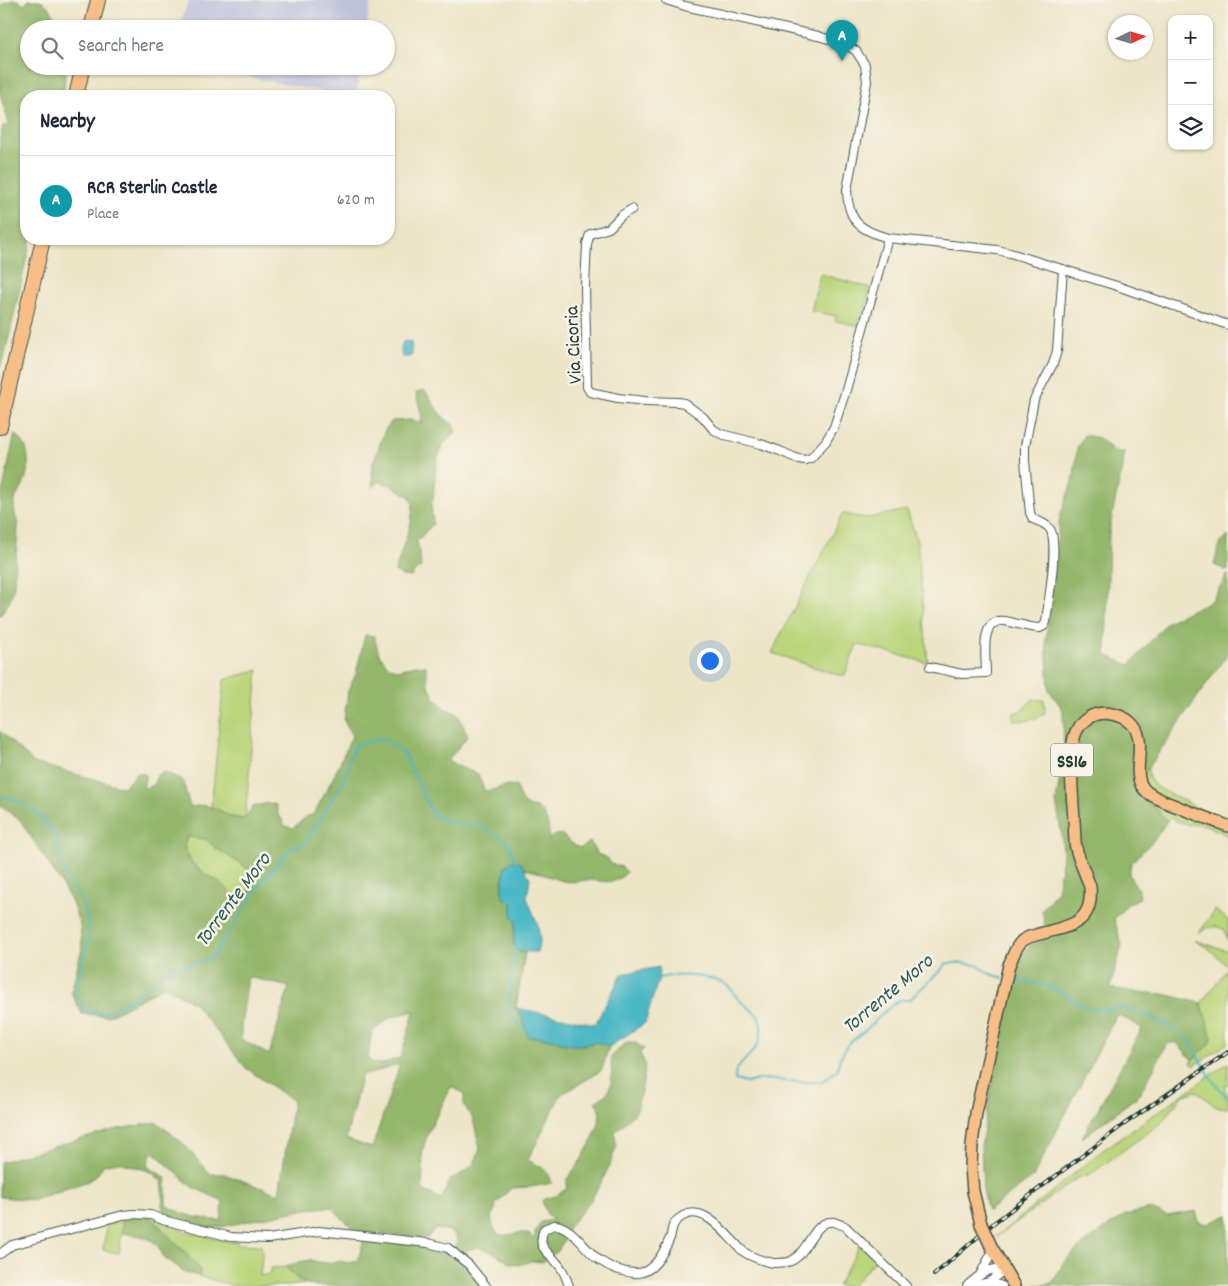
<!DOCTYPE html>
<html lang="en">
<head>
<meta charset="utf-8">
<style>
  body { margin:0; font-family:Dekko,sans-serif; background:#f6f6f7; color:#1f2937 }
  .controls { position:absolute; right:15px; top:15px; display:grid; overflow:hidden; border-radius:10px; box-shadow:0 1px 4px #0004 }
  .controls button { width:45px; height:45px; display:grid; place-items:center; padding:0; border:0; border-bottom:1px solid #e0e1e3; background:#fff; color:#1f2937; font:25px sans-serif }
  .compass { position:absolute; left:1108px; top:15px; width:45px; height:45px; border-radius:50%; background:#fff; box-shadow:0 1px 4px #0004; rotate:86deg }
  .you { position:absolute; left:709px; top:660px; width:18px; height:18px; margin:-12px; border:4px solid #fff; border-radius:50%; background:#1a73e8; box-shadow:0 0 0 8px #1a73e833 }
  .badge { display:grid; place-items:center; width:32px; height:32px; border-radius:50%; background:#1f6fb2; color:#fff; font-size:16px; font-weight:700 }
  .pin { position:absolute; translate:-50% -41px; filter:drop-shadow(0 1px 2px #0008) }
  .pin::after { content:''; position:absolute; top:26px; width:18px; height:15px; background:inherit; clip-path:polygon(0 0,100% 0,50% 100%) }
  .list { margin:0; padding:0; list-style:none }
  h2 { display:flex; justify-content:space-between; align-items:center; height:65px; margin:0; padding:0 20px; font-size:21px }
  h2 small { font-size:16px; font-weight:400; color:#747a83 }
  .list li { display:grid; grid-template-columns:32px 1fr auto; gap:15px; align-items:center; box-sizing:border-box; height:90px; padding:0 20px; border-top:1px solid #e0e1e3 }
  .list b { display:block; font-size:19px; white-space:nowrap }
  .list p { margin:0; font-size:16px; white-space:nowrap; color:#747a83 }
  .list em { font-size:16px; font-style:normal; color:#747a83 }
  .icon { flex:none; width:28px; height:28px; fill:none; stroke:currentColor; stroke-width:2; stroke-linecap:round; stroke-linejoin:round }
  .map { position:relative; flex:none; width:1228px; height:1286px; overflow:hidden }
  .search { position:absolute; background:#fff; box-shadow:0 1px 4px #0004; left:20px; top:20px; width:375px; height:55px; display:flex; align-items:center; gap:12px; box-sizing:border-box; padding:0 18px; border-radius:28px; color:#747a83; font-size:19px }
  .panel { position:absolute; background:#fff; box-shadow:0 1px 4px #0004; left:20px; top:90px; width:375px; height:155px; border-radius:20px }
  .map>svg:first-child { display:block }
  .industrial { fill:#bfc2dd }
  .green { fill:#bad57a; stroke:#6c8957 }
  .forest { fill:#93b66a; stroke:#597a4f; fill-rule:evenodd }
  .water { fill:#4bb8c5; stroke:#357a7c }
  .lines { fill:none; stroke-linecap:round; stroke-linejoin:round }
  .stream { stroke:#4bb8c5; stroke-width:2 }
  .street-casing { stroke:#3e564a; stroke-width:10 }
  .primary-casing { stroke:#3e564a; stroke-width:14 }
  .highway-casing { stroke:#3e564a; stroke-width:16 }
  .street { stroke:#fff; stroke-width:8 }
  .primary { stroke:#f7be88; stroke-width:11 }
  .highway { stroke:#f7be88; stroke-width:14 }
  .rail-casing { stroke:#1f3d34; stroke-width:4 }
  .rail { stroke:#f7f3e8; stroke-width:2; stroke-dasharray:5.5; stroke-linecap:butt }
  .primary-bridge-casing { stroke:#3e564a; stroke-width:14; stroke-linecap:butt }
  .primary-bridge { stroke:#f7be88; stroke-width:11 }
  .labels { text-anchor:middle; stroke-width:5; stroke-linejoin:round; paint-order:stroke }
  .shield { fill:#f7f3e8; stroke:#60746a; stroke-width:1 }
  .shield-label { font-size:19px; font-weight:bold; fill:#1f3d34 }
  .street-label { font-size:20px; fill:#1f3d34; stroke:#f7f3e8 }
  .water-label { font-size:21px; font-style:italic; fill:#2a5c58; stroke:#f7f3e8 }
</style>
</head>
<body>
<div class="map">
<svg width="1228" height="1286" viewBox="0 0 1228 1286">
  <rect width="100%" height="100%" fill="#f7f3e8"/>
  <filter id="ink" filterUnits="userSpaceOnUse"><feTurbulence type="fractalNoise" baseFrequency=".02" numOctaves="2"/><feDisplacementMap in="SourceGraphic" scale="10" xChannelSelector="R" yChannelSelector="G"/><feConvolveMatrix kernelMatrix="1 2 1 2 8 2 1 2 1" color-interpolation-filters="sRGB"/></filter>
  <filter id="wash" filterUnits="userSpaceOnUse"><feTurbulence type="fractalNoise" baseFrequency=".0096" numOctaves="4" result="noise"/><feDisplacementMap in="SourceGraphic" scale="20" xChannelSelector="R" yChannelSelector="G"/><feGaussianBlur stdDeviation="1.12" result="paint"/><feColorMatrix in="noise" values="0 0 0 0 0 0 0 0 0 0 0 0 0 0 0 0 0 1.4 0 .05"/><feComposite in="paint" operator="in"/></filter>
  <g filter="url(#wash)">
    <rect width="100%" height="100%" fill="#ede5c7"/>
    <!-- industrial -->
    <g class="industrial">
      <path d="M189,0H371L366,29H178Z"/>
      <path d="M222,66H360L356,96H344L256,79Z"/>
    </g>
    <!-- green -->
    <g class="green">
      <path d="M820,274L871,288L860,326L836,321V316L811,311Z"/>
      <path d="M907,510L917,542L928,663L857,644L845,675H838L772,653L779,638L843,513L853,516L868,518Z"/>
      <path d="M258,670L245,819L231,817L219,810L211,808L224,680Z"/>
      <path d="M1033,699L1044,700L1045,709L1044,714C1035,720 1024,722 1014,720L1013,714C1017,711 1019,712 1023,709C1027,707 1029,702 1033,699Z"/>
      <path d="M1148,768L1149,778L1156,787L1212,815L1228,822V836C1215,830 1203,820 1189,825L1170,818L1167,821L1156,809L1139,797L1131,784Z"/>
      <path d="M187,837L206,839L214,847L243,865L252,874L253,887L243,898L234,901L227,889L216,880L205,874L191,862L184,846Z"/>
      <path d="M1215,910L1228,920V941L1225,930C1214,924 1209,927 1199,933Z"/>
      <path d="M1194,940L1228,951V966L1208,948Z"/>
      <path d="M1228,968V1043L1194,1066L1191,1063L1192,1060L1210,1044L1212,1038L1201,1003Z"/>
      <path d="M1228,1063V1084L1225,1085V1090L1228,1094V1108L1216,1107L1196,1091L1182,1096L1161,1123L1091,1174L1077,1178L996,1237L1103,1150Z"/>
      <path d="M150,1217L187,1232L241,1244L261,1245L262,1255L260,1276L269,1274L271,1268L286,1267L296,1278L305,1284L286,1286H234L199,1276L200,1270L182,1249L164,1232L160,1226Z"/>
      <path d="M123,1221L119,1253L103,1250L107,1225Z"/>
      <path d="M860,1245L875,1260L852,1286H837Z"/>
    </g>
    <!-- forest -->
    <g class="forest">
      <path d="M12,0H18L24,5L29,0H40L50,8L60,29H29V66H66L63,96H26V239H31L5,354L0,368V138L3,126H7L8,121L0,93V7L3,4Z"/>
      <path d="M424,390C430,396 431,401 436,408C441,416 448,421 455,426V433L449,439L443,444L440,452L437,459L436,466L433,498L431,503L433,524L417,541L420,556L421,567L415,571L411,577L402,576L395,571L411,523L413,504L409,496L390,485L378,481L373,488L372,466L385,430L392,421L410,420L421,423L422,417L416,393Z"/>
      <path d="M15,433C32,448 30,467 23,486C21,491 16,495 15,500C12,509 17,518 18,526C18,540 16,551 15,565C14,572 15,578 14,585C13,596 6,607 0,616V504Z"/>
      <path d="M1084,435L1099,438L1114,451L1125,452L1109,532L1106,655L1130,665L1167,622L1212,600L1228,574V653L1148,768L1131,784L1139,797L1156,809L1167,821L1154,840L1131,863L1129,875L1139,891L1140,898L1129,903L1114,919L1122,945L1110,988L1135,992L1164,994L1201,1003L1212,1037L1210,1044L1192,1060L1176,1042L1167,1044L1139,1095L1082,1138L1142,1028L1117,1014L1033,1177L988,1211L983,1190L981,1146L997,1053L1017,968L1022,956L1030,945L1043,941L1045,925L1042,910L1057,891L1063,856L1062,836L1056,802L1064,752L1063,710L1049,690L1046,640L1060,516L1074,477L1077,448Z"/>
      <path d="M1228,536V571L1214,565C1217,554 1218,542 1228,536Z"/>
      <path d="M365,635L374,636L379,654L388,666L399,670L415,665L426,666L428,684L434,697L446,709L458,714L468,736L448,760C459,768 466,769 478,774L484,790L489,791L505,786H516C518,792 520,801 525,804C529,808 536,807 540,810C549,818 549,830 549,840L553,836L561,834L575,846L581,848L590,842L597,854L606,857L611,864L622,867L627,872C623,876 620,879 614,881C606,883 595,880 587,880C578,881 571,883 563,881C550,878 538,871 525,869L521,863L505,867L502,890L512,902V909L516,921L513,943L518,952L525,953L516,1008L523,1019L528,1037L555,1039L564,1044L582,1045L596,1042H602L609,1047L602,1070L573,1088L561,1094L528,1160C540,1167 548,1167 552,1183L531,1187L511,1188L496,1204L495,1210L491,1217C495,1249 513,1228 528,1234C529,1234 533,1238 534,1239L535,1233L541,1222L553,1220L548,1216L542,1201L544,1199L556,1196L567,1188V1179L581,1160L591,1142L599,1124L600,1108L595,1102C599,1099 603,1097 606,1094C614,1085 611,1069 611,1057L626,1042H634L644,1049L640,1053L645,1064L643,1082L636,1112L615,1132L616,1147L610,1164L602,1181L591,1200L568,1228L567,1235L558,1251L542,1262L531,1261L519,1265L510,1263L494,1253L478,1247L468,1250L464,1254L454,1247L457,1242L456,1236L448,1230L435,1229L427,1238L355,1231L331,1207L306,1209L278,1215L211,1229L164,1217C161,1205 164,1193 162,1182L151,1172L136,1167L118,1162L103,1165L98,1174L88,1181L34,1200L0,1197V1162L113,1130L157,1122L183,1143L210,1174H224L279,1194L293,1101L246,1068L194,1003L165,986L108,1016L82,1014L71,992L82,948L80,925L72,903L61,883L20,820L0,806V731L34,763L123,787L137,773L145,774C146,780 143,783 144,789L153,785L157,775L165,772L183,781L190,807L204,805L219,810L231,817L244,819L253,807C260,805 270,801 276,805L278,814L282,820L285,826L293,828L306,817L314,814L334,776L352,736L344,721L348,691L356,674ZM187,837L206,839L214,847L243,865L252,874L253,887L243,898L234,900L227,889L216,880L205,874L191,862L184,846ZM248,977L289,987L269,1055L241,1039V1027ZM414,1011L401,1057L383,1064L372,1063L368,1057L372,1032L389,1018ZM400,1064L372,1148L346,1139L362,1074H370ZM451,1087L464,1093V1105L473,1119L480,1149L474,1164L466,1171L450,1180L441,1200L422,1189L423,1170L422,1152L428,1133ZM152,1151L192,1187L223,1201L221,1221L195,1217L181,1213L166,1205V1178L147,1166Z"/>
      <path d="M1151,1209L1167,1216L1196,1211L1199,1222L1207,1224L1228,1215V1286H1035V1285H1044L1053,1282L1064,1262L1075,1251L1092,1238L1125,1215Z"/>
      <path d="M139,1216L150,1217L196,1264L200,1270L199,1276L186,1273L170,1261L164,1259C157,1236 142,1236 121,1233L123,1219Z"/>
      <path d="M364,1239C388,1242 427,1242 449,1254C461,1260 473,1276 483,1286H316C301,1284 296,1278 286,1267L299,1262L310,1260L318,1262L331,1263L341,1261L349,1263L358,1261Z"/>
    </g>
    <!-- water -->
    <g class="water">
      <path d="M404,341L411,342L412,355L409,357H402C401,351 400,345 404,341Z"/>
      <path d="M512,861L521,863L530,878L527,898L538,925L540,940L537,952H518L513,943L516,921L512,916V902L503,898L502,890L505,867Z"/>
      <path d="M659,967L658,981L645,1023L609,1047C595,1038 590,1045 575,1045C563,1045 561,1040 552,1039C544,1037 536,1037 528,1037L523,1019L516,1008L595,1024L622,974Z"/>
    </g>
    <g class="lines">
      <!-- stream -->
      <g class="stream">
        <path d="M0,796L14,799L37,813L55,835L67,879L81,900L89,924L87,948L75,990L84,1010L102,1013L115,1008L131,999L173,969L212,958L259,886L289,850L306,843L342,783L355,745L383,738L404,753L433,815L454,824L482,827L507,841L517,864"/>
        <path d="M516,946L512,974L507,1012L522,1028L526,1029"/>
        <path d="M658,978C676,974 714,974 729,987C732,990 735,995 738,999C754,1013 765,1014 760,1039C757,1051 744,1059 737,1069C735,1072 735,1077 735,1080L747,1083L761,1079L799,1082H822L837,1070L840,1058L848,1044L868,1028L884,1012L899,1000H909L939,972L947,963H961L977,965L988,973L1003,978"/>
        <path d="M1010,980L1018,982H1029L1045,985L1058,990L1088,1009L1103,1010L1121,1008L1147,1015L1167,1025L1188,1039L1213,1081L1228,1098"/>
      </g>
    </g>
  </g>
  <g filter="url(#ink)">
    <g class="lines">
      <defs>
        <g id="street">
          <path d="M666,0L685,6L818,36L845,44L856,51L865,65L867,82L847,190C848,221 859,230 888,238L997,250L1010,253L1120,287L1228,325"/>
          <path d="M632,209L622,215L609,228L590,234L587,244L585,286L587,387L590,392L618,398L645,401L678,402L684,403L703,417L713,429L721,434L761,444L780,451L798,459L805,460L811,458L826,441L834,427L846,390L888,238"/>
          <path d="M930,667L962,674L986,673C986,656 979,618 1005,621C1017,623 1028,628 1040,628L1044,626L1046,622C1048,603 1059,543 1050,529C1047,524 1038,521 1033,519L1030,513L1025,461V446L1034,400L1053,364L1057,351L1063,269"/>
          <path d="M0,1254L12,1245L123,1215L134,1214L151,1215L163,1220L231,1237L268,1239L319,1231L428,1243L448,1248L469,1265L486,1286"/>
          <path d="M981,1273L993,1251"/>
          <path d="M990,1282L1002,1286"/>
          <path d="M569,1286C566,1278 564,1270 558,1264C548,1250 536,1250 544,1229C547,1228 551,1226 555,1225C571,1225 586,1251 599,1260C609,1267 622,1272 634,1273C653,1275 664,1252 670,1238C672,1234 671,1228 674,1224C675,1221 680,1218 683,1216C706,1203 729,1239 744,1252C751,1257 764,1261 773,1263C777,1263 787,1263 791,1261C808,1254 813,1219 834,1222C837,1223 841,1225 845,1226L906,1286"/>
          <path d="M967,1286C978,1276 988,1267 1004,1269"/>
          <path d="M973,1286L990,1282L1004,1269"/>
        </g>
        <g id="primary">
          <path d="M981,1224L973,1191L971,1168L972,1145L976,1113L1009,965C1013,957 1015,947 1022,941C1026,938 1031,936 1036,935C1065,926 1094,927 1090,887C1086,874 1079,861 1076,848C1074,839 1075,830 1074,821C1073,800 1067,748 1077,730C1080,723 1089,716 1097,714C1108,712 1122,715 1130,722C1152,741 1126,775 1147,792C1156,799 1168,803 1178,807C1195,814 1211,820 1228,826"/>
          <path d="M991,1246L1014,1286"/>
        </g>
        <g id="highway">
          <path d="M91,29L98,0"/>
          <path d="M76,96L83,66"/>
          <path d="M0,427L43,239"/>
        </g>
      </defs>
      <!-- street casing -->
      <use href="#street" class="street-casing"/>
      <!-- primary casing -->
      <use href="#primary" class="primary-casing"/>
      <!-- highway casing -->
      <use href="#highway" class="highway-casing"/>
      <!-- street -->
      <use href="#street" class="street"/>
      <!-- primary -->
      <use href="#primary" class="primary"/>
      <!-- highway -->
      <use href="#highway" class="highway"/>
      <defs>
        <path id="rail" d="M934,1275L995,1222L1123,1125L1228,1052"/>
      </defs>
      <!-- rail casing -->
      <use href="#rail" class="rail-casing"/>
      <!-- rail -->
      <use href="#rail" class="rail"/>
      <defs>
        <path id="primary-bridge" d="M981,1224L991,1246"/>
      </defs>
      <!-- primary-bridge casing -->
      <use href="#primary-bridge" class="primary-bridge-casing"/>
      <!-- primary-bridge -->
      <use href="#primary-bridge" class="primary-bridge"/>
    </g>
  </g>
  <g class="labels">
    <!-- shield labels -->
    <rect class="shield" x="1051" y="743.5" width="42" height="33" rx="4"/>
    <g class="shield-label">
      <text x="1072" y="767">SS16</text>
    </g>
    <!-- street labels -->
    <g class="street-label">
      <text transform="translate(572 345) rotate(-93)" y="7">Via Cicoria</text>
    </g>
    <!-- water labels -->
    <g class="water-label">
      <text transform="translate(232 899) rotate(-53)" y="7">Torrente Moro</text>
      <text transform="translate(887 993) rotate(-40)" y="7">Torrente Moro</text>
    </g>
  </g>
</svg>
<div class="controls">
<button>+</button>
<button>−</button>
<button><svg class="icon" aria-label="layers" viewBox="0 0 24 24"><path d="M12 4l9 5-9 5-9-5zM3 14l9 5 9-5"/></svg></button>
</div>
<svg class="compass" viewBox="-18 -18 36 36"><path d="M0-13l5 13h-10z" fill="#e53935"/><path d="M0 13l5-13h-10z" fill="#747a83"/></svg>
<div class="you"></div>
<div class="pin badge" style="left:842px;top:61px;background:#0f9aa8">A</div>
<div class="search"><svg class="icon" aria-label="search" viewBox="0 0 24 24"><circle cx="10" cy="10" r="6"/><path d="M15 15l6 6"/></svg>Search here</div>
<section class="panel">
<h2>Nearby<small></small></h2>
<ul class="list">
<li><span class="badge" style="background:#0f9aa8">A</span><div><b>RCR Sterlin Castle</b><p>Place</p></div><em>620 m</em></li>
</ul>
</section>
</div>
</body>
</html>
